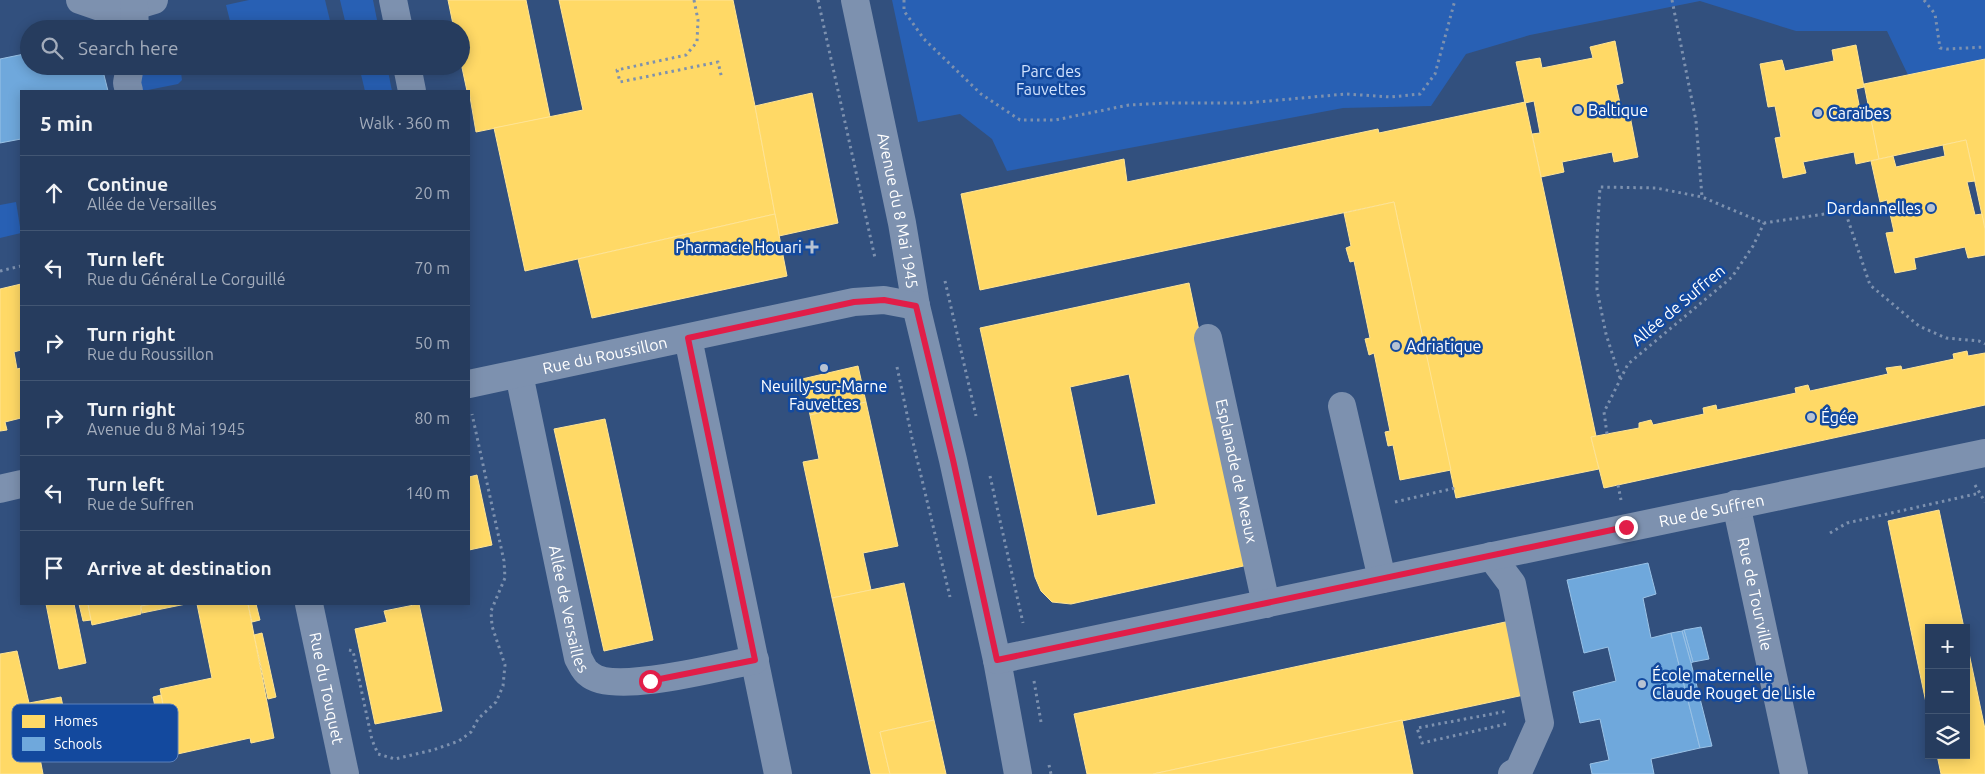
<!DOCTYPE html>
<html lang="en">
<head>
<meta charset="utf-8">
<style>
  body { margin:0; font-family:Ubuntu,sans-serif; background:#324767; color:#f1f3f6 }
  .controls { position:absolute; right:15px; bottom:15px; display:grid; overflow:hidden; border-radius:0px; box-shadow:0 2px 12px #0003 }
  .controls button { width:45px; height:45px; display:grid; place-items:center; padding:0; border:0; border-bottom:1px solid #425673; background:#263c5e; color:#f1f3f6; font:25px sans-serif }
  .stop { position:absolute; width:15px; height:15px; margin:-11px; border:4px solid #e11d48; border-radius:50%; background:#fff }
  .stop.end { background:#e11d48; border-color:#fff; box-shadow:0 1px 5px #0008 }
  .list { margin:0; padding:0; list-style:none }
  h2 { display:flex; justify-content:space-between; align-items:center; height:65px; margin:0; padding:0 20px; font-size:21px }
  h2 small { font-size:16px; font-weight:400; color:#a4adbc }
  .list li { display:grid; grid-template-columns:32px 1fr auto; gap:15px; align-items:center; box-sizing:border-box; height:75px; padding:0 20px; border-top:1px solid #425673 }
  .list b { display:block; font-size:19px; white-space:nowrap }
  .list p { margin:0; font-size:16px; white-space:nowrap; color:#a4adbc }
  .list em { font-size:16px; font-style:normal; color:#a4adbc }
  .icon { flex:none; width:28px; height:28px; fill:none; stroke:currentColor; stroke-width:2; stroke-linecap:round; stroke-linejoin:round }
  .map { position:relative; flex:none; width:1985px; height:774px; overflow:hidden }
  .search { position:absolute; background:#263c5e; box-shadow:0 2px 12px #0003; left:20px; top:20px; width:450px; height:55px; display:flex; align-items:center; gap:12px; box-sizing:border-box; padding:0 18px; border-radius:28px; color:#a4adbc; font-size:19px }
  .panel { position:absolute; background:#263c5e; box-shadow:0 2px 12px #0003; left:20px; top:90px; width:450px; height:515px; border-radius:0px }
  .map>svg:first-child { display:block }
  .green { fill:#2860b4 }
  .homes { fill:#ffd966; stroke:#ffe494; fill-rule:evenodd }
  .schools { fill:#6fa8dc; stroke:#9ac2e6 }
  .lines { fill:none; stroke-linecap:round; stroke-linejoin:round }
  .path { stroke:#7d91af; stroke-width:3; stroke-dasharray:2.5 4; stroke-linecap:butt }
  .minor { stroke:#7d91af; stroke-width:28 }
  .route { stroke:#e11d48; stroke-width:6 }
  .poi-dot { fill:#b7c2d2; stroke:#13499e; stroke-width:2 }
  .labels { text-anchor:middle; stroke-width:5; stroke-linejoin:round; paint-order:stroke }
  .park-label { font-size:16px; fill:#d2e3fe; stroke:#13499e }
  .poi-label { font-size:16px; fill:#fff; stroke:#13499e; text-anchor:start }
  .street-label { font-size:16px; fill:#fff; stroke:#13499e }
  .key { fill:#13499e; stroke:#5a80bb; stroke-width:1 }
  .key-label { font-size:14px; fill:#fff }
</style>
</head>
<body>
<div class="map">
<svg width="1985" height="774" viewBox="0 0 1985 774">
  <rect width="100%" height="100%" fill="#32507e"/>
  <!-- green -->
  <g class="green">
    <path d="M249,0H325L332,29H232L226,5Z"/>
    <path d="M340,0H373L378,25L359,29H347Z"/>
    <path d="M892,0H1985V82L1914,98L1908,75L1887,31H1796L1700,1L1530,35L1466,54L1431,106L1343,108L1007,171L992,139L960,114L918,122Z"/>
    <path d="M144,66H180L182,80L178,84L148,90V91H140L141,71Z"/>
    <path d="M359,66H387L392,91H365Z"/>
    <path d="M16,202L21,233L0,238V205Z"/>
  </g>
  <!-- homes -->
  <g class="homes">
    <path d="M448,0H526L550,117L476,132L469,91H467L461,63V29H454Z"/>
    <path d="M559,0H733L755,106L775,214L525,271L494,128L583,110Z"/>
    <path d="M1615,41L1623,83L1616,85L1623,117L1630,116L1638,157L1614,162L1612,152L1562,162L1564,172L1541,177L1532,134L1540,133L1534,101L1525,103L1516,62L1540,58L1542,68L1593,58L1590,47Z"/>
    <path d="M1856,45L1864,87L1856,89L1862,120L1871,118L1879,159L1856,164L1854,152L1803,162L1806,173L1783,178L1775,138L1781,137L1775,106L1768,107L1760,64L1782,60L1785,71L1834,61L1832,50Z"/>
    <path d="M1985,59V229L1966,140L1879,159L1864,84Z"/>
    <path d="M812,93L838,223L779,236L755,106Z"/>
    <path d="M1525,102L1596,436L1591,437L1599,469L1456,498L1394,202L980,290L961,194L1124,159L1127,182L1378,129L1379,133Z"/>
    <path d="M1966,140L1975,181L1967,182L1975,215L1982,214L1985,229V255L1968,258L1965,247L1914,258L1916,269L1895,273L1886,233L1894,232L1887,200L1880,202L1871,161L1893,156L1896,167L1945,156L1943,145Z"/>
    <path d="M1394,202L1451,470L1400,480L1393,445L1388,446L1385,432L1390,431L1374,353L1369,355L1365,339L1370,338L1354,261L1350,262L1346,248L1351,246L1344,213Z"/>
    <path d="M775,214L787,276L592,318L578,259Z"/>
    <path d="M1189,283L1248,565L1071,604L1052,602L1041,591L1035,577L980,328ZM1129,374L1156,504L1097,516L1070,387Z"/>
    <path d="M21,284V350L14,352L17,369L21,368V418L5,422L7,430L0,431V289Z"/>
    <path d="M1967,351L1968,356L1985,353V405L1604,488L1591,437L1639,428V423L1651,420L1653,425L1704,414L1703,408L1716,405L1717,410L1796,393L1795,388L1808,385L1810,391L1888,374L1886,368L1901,366L1902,370L1954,359L1953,354Z"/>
    <path d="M858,366L866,402L810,415L802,379Z"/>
    <path d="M866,402L898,546L863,553L871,590L832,598L803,462L819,459L810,415Z"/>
    <path d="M605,419L653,640L604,651L554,429Z"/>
    <path d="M477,475L492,545L469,550V477Z"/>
    <path d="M1939,510L1964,628H1929V717L1888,521Z"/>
    <path d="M904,583L934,720L880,732L890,774H871L832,598Z"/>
    <path d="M46,604H74L86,663L59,669Z"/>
    <path d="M79,604H88L91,620L83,621Z"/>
    <path d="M88,604H153L141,606V614L92,625Z"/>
    <path d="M153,604H186L142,613L141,606Z"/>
    <path d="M197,604H248L274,738L251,743L250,738L173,755L160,689L212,678Z"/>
    <path d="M248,604H256L260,620L252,622Z"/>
    <path d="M419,604L442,711L375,724L355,629L387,622L384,611Z"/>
    <path d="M1510,621L1524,695L1153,774H1087L1074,714Z"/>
    <path d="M262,633L276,697L268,699L254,635Z"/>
    <path d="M1966,639L1985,729V774H1941L1937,755H1966Z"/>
    <path d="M17,651L29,703L61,697L70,740L38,748L43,774H0V654Z"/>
    <path d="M161,695L171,748L164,750L153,697Z"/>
    <path d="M934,720L946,774H890L880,732Z"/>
    <path d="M1402,720L1413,774H1153Z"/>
  </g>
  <!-- schools -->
  <g class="schools">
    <path d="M29,53V66H95L97,73L103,71L108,91H21V139L0,143V59Z"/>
    <path d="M1648,563L1656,594L1643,598L1651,638L1671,633L1700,748L1651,759L1654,774H1592L1590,764L1609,760L1600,719L1580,723L1573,692L1616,681L1608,647L1584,653L1567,580Z"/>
    <path d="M1701,627L1709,659L1693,662L1684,630Z"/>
    <path d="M1684,630L1693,662L1691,663L1682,631Z"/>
    <path d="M1682,631L1691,663L1712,746L1700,748L1671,633Z"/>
  </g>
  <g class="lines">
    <!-- path -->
    <g class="path">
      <path d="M694,0L698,20L697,42L686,55L617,70L620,82L718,62L722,79"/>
      <path d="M818,0L875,258"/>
      <path d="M904,0V11L924,39L981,94L1020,120H1055L1129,105L1167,103H1246L1346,94L1391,97L1420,94L1435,74L1455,0"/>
      <path d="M1672,0L1696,121L1702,197"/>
      <path d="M1924,0L1935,14L1940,48L1947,49L1985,47"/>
      <path d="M0,271L21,266"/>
      <path d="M945,281L976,416"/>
      <path d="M897,367L912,438L950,597"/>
      <path d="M1620,378L1606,334L1597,290V239L1600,187L1656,188L1702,197L1764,223L1845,211L1870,285L1919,326L1946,338L1979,341L1985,344"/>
      <path d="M1607,434L1604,412L1628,364L1732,277L1753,246L1764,223"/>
      <path d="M990,476L1023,623"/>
      <path d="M1618,485L1621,500"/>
      <path d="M1975,485L1985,502"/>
      <path d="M1395,502L1455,488"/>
      <path d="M1830,533L1847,523L1980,493"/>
      <path d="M349,650L353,651L372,740L378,754L395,759L433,750L459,741L471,732L478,719L496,702L503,686L505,665L492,626L491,611L505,578L504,561L472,414"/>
      <path d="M1034,681L1041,722"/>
      <path d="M1506,724L1422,743L1417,728L1508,711"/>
      <path d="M1049,765L1051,774"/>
    </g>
    <!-- minor -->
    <g class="minor">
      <path d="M80,0L109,10L134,6L154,0"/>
      <path d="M393,0L399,29"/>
      <path id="s1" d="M855,0L902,223L916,306L953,460L997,660L1018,774"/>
      <path d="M134,6L135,29"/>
      <path d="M407,66L412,91"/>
      <path d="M129,91L127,83L130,66"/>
      <path d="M688,338L778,774"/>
      <path id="s2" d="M1208,338L1266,604"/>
      <path id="s3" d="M519,374L578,658C581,663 584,671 589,674C613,696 723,666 755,660"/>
      <path id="s4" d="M469,384L854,302L884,300L916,306"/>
      <path d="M1342,406L1382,579"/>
      <path d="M0,489L21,484"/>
      <path id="s5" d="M1736,504L1794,774"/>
      <path d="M1491,556L1512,584L1540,723L1519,770L1512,774"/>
      <path id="s6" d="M309,604L345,774"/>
      <path id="s7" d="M997,660L1985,453"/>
    </g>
  </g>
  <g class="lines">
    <!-- route -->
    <path class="route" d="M650,681L755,660L688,338L854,302L884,300L916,306L953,460L997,660L1626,527"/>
  </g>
  <!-- markers -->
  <g class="poi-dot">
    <circle cx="1578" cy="110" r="5"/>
    <circle cx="1818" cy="113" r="5"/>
    <circle cx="1931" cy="208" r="5"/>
    <path d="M809.5 239.5h5v5h5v5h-5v5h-5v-5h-5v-5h5z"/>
    <circle cx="1396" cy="346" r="5"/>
    <circle cx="824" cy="368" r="5"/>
    <circle cx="1811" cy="417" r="5"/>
    <circle cx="1642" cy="684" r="5"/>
  </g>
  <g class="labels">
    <!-- park labels -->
    <g class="park-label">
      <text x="1051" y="77">Parc des<tspan x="1051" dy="18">Fauvettes</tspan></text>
    </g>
    <!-- poi labels -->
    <g class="poi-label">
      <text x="1588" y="116">Baltique</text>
      <text x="1828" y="119">Caraïbes</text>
      <text x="1921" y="214" text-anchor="end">Dardannelles</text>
      <text x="802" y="253" text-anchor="end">Pharmacie Houari</text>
      <text x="1406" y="352">Adriatique</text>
      <text x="824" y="392" text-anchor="middle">Neuilly-sur-Marne<tspan x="824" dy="18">Fauvettes</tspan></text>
      <text x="1821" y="423">Égée</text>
      <text x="1652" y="681">École maternelle<tspan x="1652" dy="18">Claude Rouget de Lisle</tspan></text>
    </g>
    <!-- street labels -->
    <g class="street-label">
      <text dy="6" stroke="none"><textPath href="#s1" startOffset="215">Avenue du 8 Mai 1945</textPath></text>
      <text transform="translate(1678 305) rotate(-40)" y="6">Allée de Suffren</text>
      <text dy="6" stroke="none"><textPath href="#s4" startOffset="139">Rue du Roussillon</textPath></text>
      <text dy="6" stroke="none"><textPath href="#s2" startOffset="136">Esplanade de Meaux</textPath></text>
      <text dy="6" stroke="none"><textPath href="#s7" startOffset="730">Rue de Suffren</textPath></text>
      <text dy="6" stroke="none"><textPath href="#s5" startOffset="92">Rue de Tourville</textPath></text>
      <text dy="6" stroke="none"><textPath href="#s3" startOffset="240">Allée de Versailles</textPath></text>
      <text dy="6" stroke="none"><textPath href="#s6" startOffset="86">Rue du Touquet</textPath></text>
    </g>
  </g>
  <!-- legend -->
  <rect x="12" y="704" width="166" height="58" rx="8" class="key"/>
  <rect x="22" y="715" width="23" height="13" fill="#ffd966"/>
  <rect x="22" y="737" width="23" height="14" fill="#6fa8dc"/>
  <g class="key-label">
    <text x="54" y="726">Homes</text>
    <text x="54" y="749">Schools</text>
  </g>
</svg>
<div class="controls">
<button>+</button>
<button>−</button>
<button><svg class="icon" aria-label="layers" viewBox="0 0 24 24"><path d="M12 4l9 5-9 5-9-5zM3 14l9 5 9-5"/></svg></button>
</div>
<div class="stop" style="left:650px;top:681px"></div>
<div class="stop end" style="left:1626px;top:527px"></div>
<div class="search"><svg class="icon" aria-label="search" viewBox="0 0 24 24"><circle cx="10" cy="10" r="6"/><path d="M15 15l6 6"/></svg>Search here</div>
<section class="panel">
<h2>5 min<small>Walk · 360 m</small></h2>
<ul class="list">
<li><svg class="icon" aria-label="ahead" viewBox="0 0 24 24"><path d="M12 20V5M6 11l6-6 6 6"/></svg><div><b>Continue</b><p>Allée de Versailles</p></div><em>20 m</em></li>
<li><svg class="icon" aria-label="left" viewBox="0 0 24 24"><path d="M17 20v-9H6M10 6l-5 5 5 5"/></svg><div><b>Turn left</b><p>Rue du Général Le Corguillé</p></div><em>70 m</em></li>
<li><svg class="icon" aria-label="right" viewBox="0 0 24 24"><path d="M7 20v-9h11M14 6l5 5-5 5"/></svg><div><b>Turn right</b><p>Rue du Roussillon</p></div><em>50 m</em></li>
<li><svg class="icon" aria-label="right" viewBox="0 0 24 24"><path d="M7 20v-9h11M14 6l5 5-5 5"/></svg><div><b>Turn right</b><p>Avenue du 8 Mai 1945</p></div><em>80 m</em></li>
<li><svg class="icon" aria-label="left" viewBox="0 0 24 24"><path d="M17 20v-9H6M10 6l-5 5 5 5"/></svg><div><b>Turn left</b><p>Rue de Suffren</p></div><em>140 m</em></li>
<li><svg class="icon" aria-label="arrive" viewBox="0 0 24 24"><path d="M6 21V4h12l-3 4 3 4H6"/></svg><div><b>Arrive at destination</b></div></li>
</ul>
</section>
</div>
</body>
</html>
